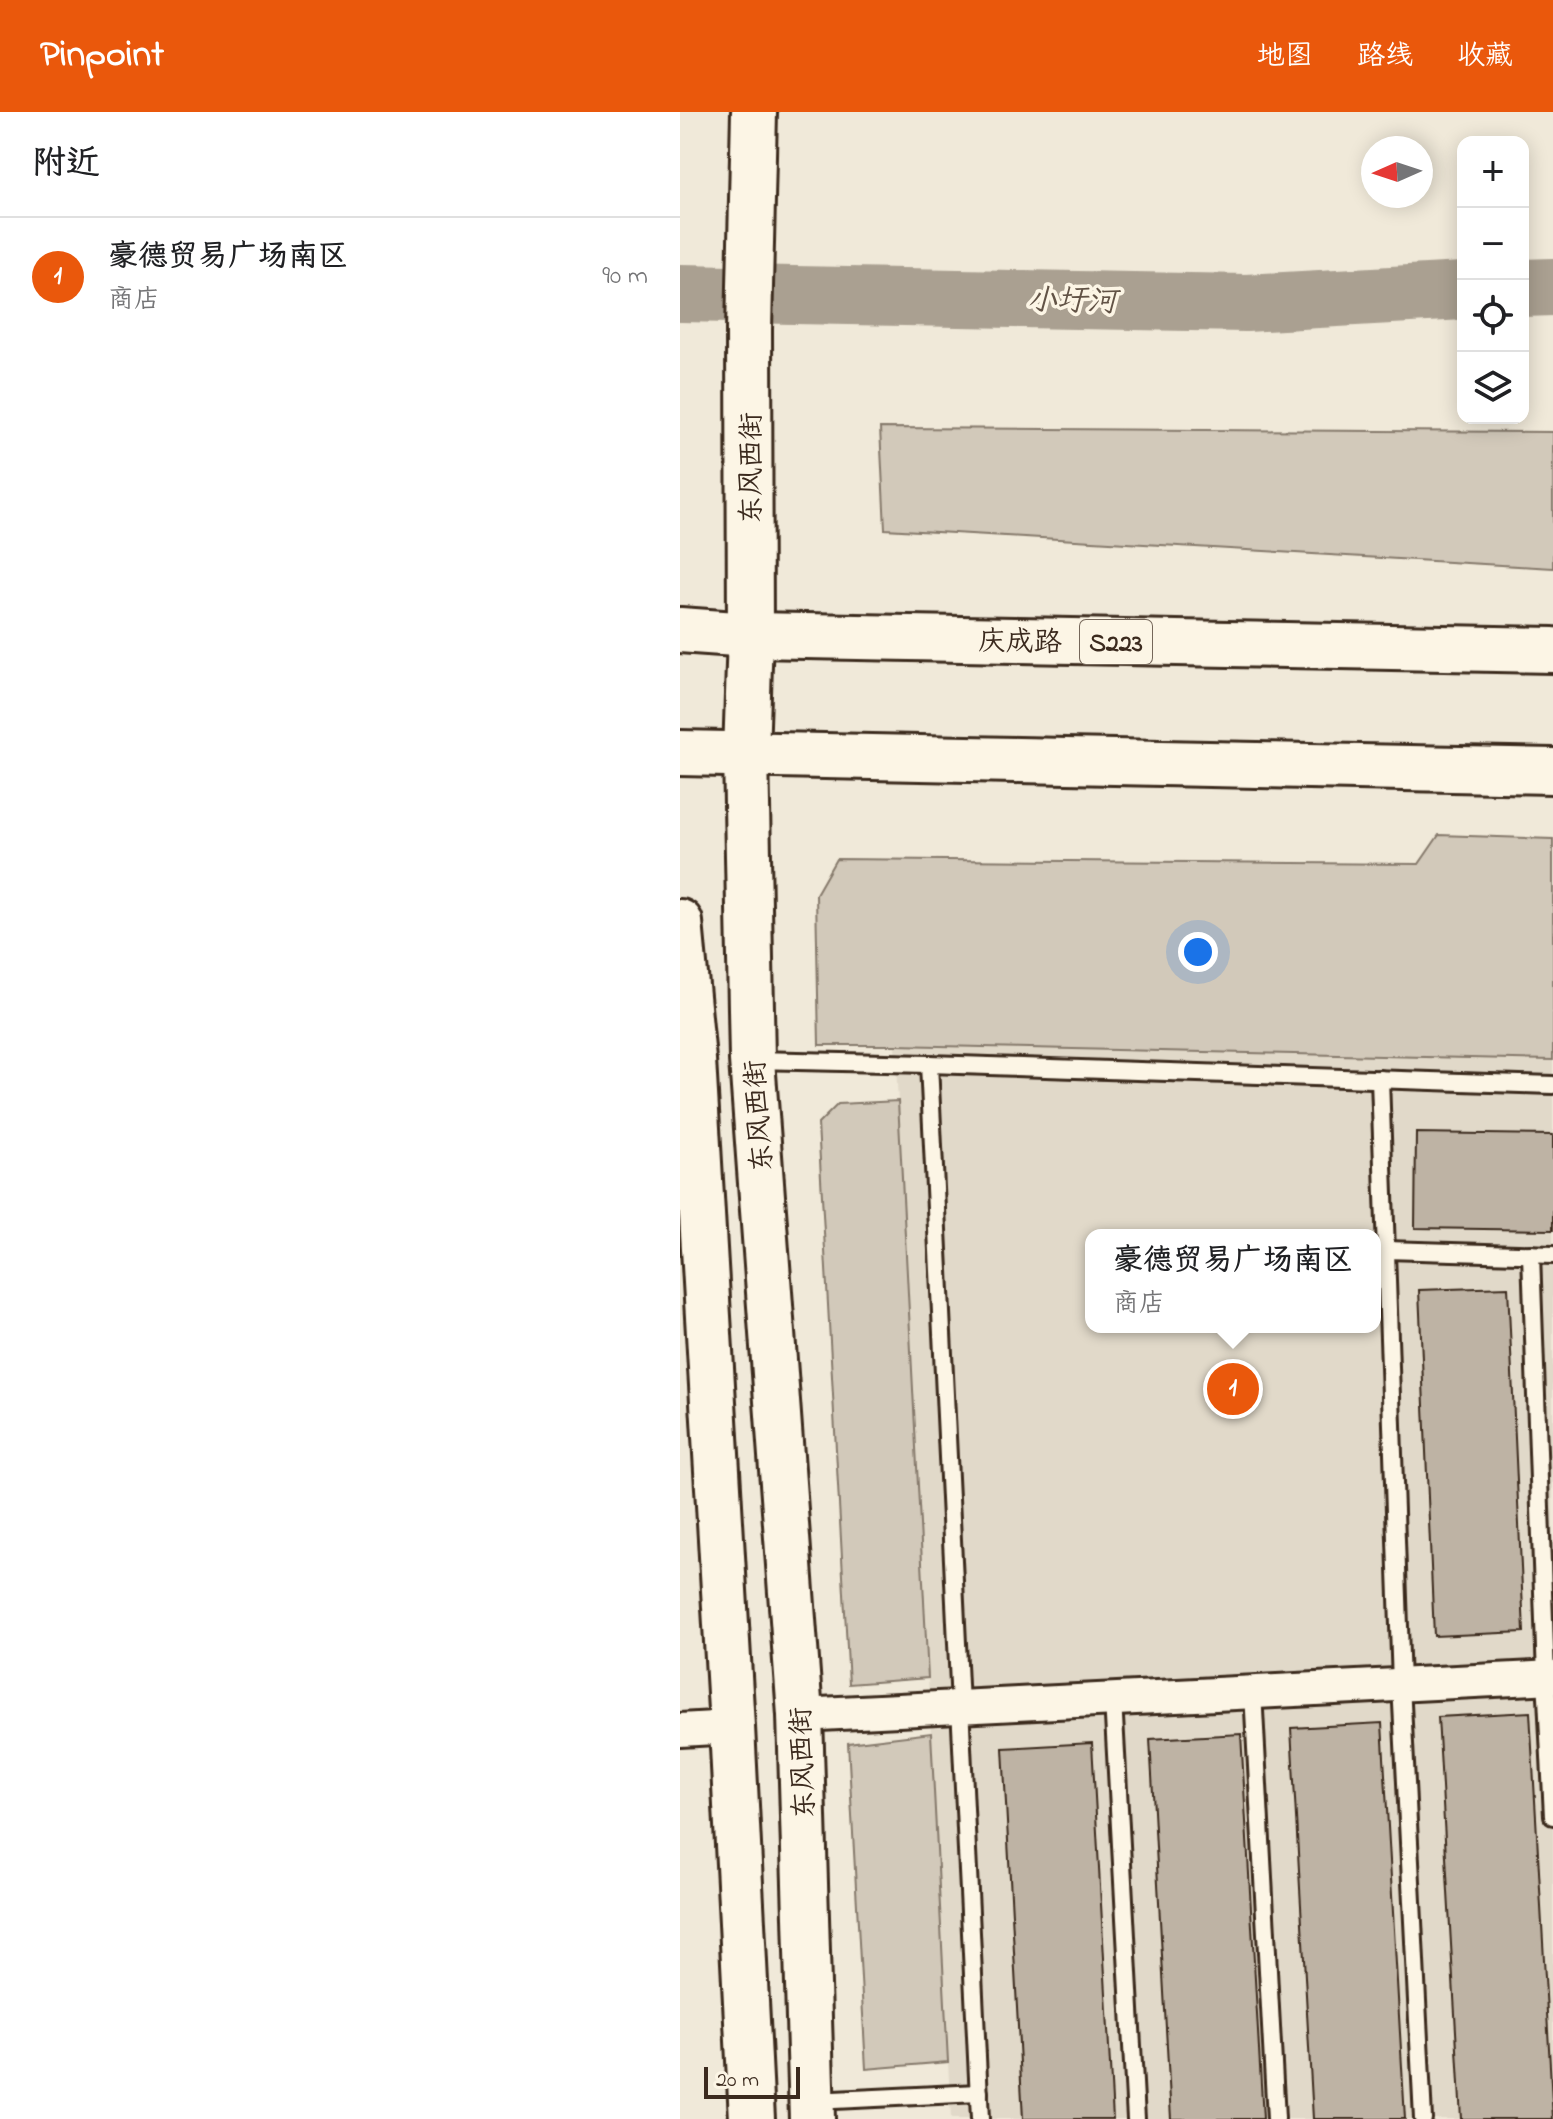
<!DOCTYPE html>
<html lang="zh">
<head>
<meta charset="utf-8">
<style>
  body { margin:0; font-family:"Indie Flower","LXGW WenKai TC",sans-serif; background:#f6f6f6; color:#202124 }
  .controls { position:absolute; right:24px; top:24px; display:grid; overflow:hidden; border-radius:16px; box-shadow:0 4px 20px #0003 }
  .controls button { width:72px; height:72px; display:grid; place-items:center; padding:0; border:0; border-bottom:2px solid #e0e0e0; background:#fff; color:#202124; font:40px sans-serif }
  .compass { position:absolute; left:681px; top:24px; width:72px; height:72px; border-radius:50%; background:#fff; box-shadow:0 4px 20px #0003; rotate:267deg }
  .scale { position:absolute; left:24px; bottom:20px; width:96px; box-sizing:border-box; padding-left:8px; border:4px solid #3b2a1e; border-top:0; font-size:22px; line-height:28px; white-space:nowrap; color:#3b2a1e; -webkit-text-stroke:6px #fcf5e5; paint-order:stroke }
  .you { position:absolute; left:518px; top:840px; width:28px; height:28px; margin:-20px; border:6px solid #fff; border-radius:50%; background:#1a73e8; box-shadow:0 0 0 12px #1a73e833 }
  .badge { display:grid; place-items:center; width:52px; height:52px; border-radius:50%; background:#ea580c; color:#fff; font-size:26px; font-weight:700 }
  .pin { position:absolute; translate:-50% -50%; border:4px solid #fff; box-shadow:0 2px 8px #0006 }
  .popup { position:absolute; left:405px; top:1117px; width:296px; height:104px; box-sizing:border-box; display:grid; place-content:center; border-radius:16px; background:#fff; filter:drop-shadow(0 2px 6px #0005); font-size:26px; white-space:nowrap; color:#757577 }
  .popup b { font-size:30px; color:#202124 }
  .popup::after { content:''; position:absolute; left:50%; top:100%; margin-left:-16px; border:16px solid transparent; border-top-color:#fff }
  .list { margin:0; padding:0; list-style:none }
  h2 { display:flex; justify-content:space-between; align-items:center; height:104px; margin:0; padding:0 32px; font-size:34px }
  h2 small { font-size:26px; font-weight:400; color:#757577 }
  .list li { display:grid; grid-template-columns:52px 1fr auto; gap:24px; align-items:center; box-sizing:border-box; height:120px; padding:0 32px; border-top:2px solid #e0e0e0 }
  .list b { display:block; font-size:30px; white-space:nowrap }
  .list p { margin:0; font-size:26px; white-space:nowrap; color:#757577 }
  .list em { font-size:26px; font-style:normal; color:#757577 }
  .icon { flex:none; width:44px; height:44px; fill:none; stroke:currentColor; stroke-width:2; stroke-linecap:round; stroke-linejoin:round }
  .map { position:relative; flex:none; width:873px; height:2007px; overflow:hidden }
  header { display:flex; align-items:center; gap:48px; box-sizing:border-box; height:112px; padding:0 40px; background:#ea580c; color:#fff }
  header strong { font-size:38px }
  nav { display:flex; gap:44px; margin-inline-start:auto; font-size:28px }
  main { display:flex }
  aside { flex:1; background:#fff }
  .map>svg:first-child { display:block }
  .built { fill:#e1d9c9; fill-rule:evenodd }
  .green { fill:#d2c9ba; stroke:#867a6c; stroke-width:2 }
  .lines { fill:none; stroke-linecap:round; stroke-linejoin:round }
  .river { stroke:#aaa091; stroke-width:58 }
  .building { fill:#beb3a4; stroke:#3b2a1e; stroke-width:2 }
  .service-casing { stroke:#3b2a1e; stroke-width:22 }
  .minor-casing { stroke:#3b2a1e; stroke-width:38 }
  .primary-casing { stroke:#3b2a1e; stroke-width:50 }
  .service { stroke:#fcf5e5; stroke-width:16 }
  .minor { stroke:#fcf5e5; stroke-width:32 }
  .primary { stroke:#fcf5e5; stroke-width:44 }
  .labels { text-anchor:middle; stroke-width:7; stroke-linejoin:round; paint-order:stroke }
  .shield { fill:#fcf5e5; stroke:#75675a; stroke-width:2 }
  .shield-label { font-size:26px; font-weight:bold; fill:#3b2a1e }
  .street-label { font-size:28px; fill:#3b2a1e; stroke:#fcf5e5 }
  .water-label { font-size:30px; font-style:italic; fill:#625346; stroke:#fcf5e5 }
</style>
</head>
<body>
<header>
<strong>Pinpoint</strong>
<nav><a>地图</a><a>路线</a><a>收藏</a></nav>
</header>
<main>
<aside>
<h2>附近<small></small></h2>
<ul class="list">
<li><span class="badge">1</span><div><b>豪德贸易广场南区</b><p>商店</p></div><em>90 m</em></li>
</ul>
</aside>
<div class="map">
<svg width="873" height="2007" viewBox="0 0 873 2007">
  <rect width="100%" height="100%" fill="#f0e9d9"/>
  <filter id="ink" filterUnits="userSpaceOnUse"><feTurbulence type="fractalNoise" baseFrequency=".0125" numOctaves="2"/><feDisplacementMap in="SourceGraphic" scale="16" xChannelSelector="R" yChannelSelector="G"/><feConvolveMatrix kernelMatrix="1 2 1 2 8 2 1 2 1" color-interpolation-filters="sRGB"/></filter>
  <g filter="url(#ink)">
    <!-- built -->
    <path class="built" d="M215,933L873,947V2007H271ZM411,1123H695V1215H411Z"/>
    <!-- green -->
    <g class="green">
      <path d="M200,316L873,320V456L205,417Z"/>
      <path d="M759,723L873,727V948L215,933H139L136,782L156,747L739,752Z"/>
      <path d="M218,989L248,1566L169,1572L138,1012L158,992Z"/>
      <path d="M251,1621L268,1950L186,1957L168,1631Z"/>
    </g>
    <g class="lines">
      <!-- river -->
      <g class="river">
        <path d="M843,176L873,175"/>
        <path d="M0,181L566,191L783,179"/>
      </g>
    </g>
    <!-- building -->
    <g class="building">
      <path d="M736,1021L873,1023V1118L735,1116Z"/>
      <path d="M828,1175L844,1520L754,1524L739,1178Z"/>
      <path d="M850,1600L873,2007H781L758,1605Z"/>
      <path d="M702,1611L725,2007H633L611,1616Z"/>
      <path d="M561,1622L583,2007H491L470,1627Z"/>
      <path d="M412,1631L433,2007H343L323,1636Z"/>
    </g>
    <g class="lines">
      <defs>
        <g id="service">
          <path d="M74,948L249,952L873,973"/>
          <path d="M249,952L300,2007"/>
          <path d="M700,967L721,1572L743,2007"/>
          <path d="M706,1138L873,1143"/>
          <path d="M851,1142L866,1565L873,1704"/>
          <path d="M573,1580L596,2007"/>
          <path d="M433,1587L456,2007"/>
          <path d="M133,1989L299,1981"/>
        </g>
        <g id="minor">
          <path d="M120,1603L873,1565"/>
          <path d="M0,1618L52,1615"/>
        </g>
        <g id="primary">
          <path d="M74,0L69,218L70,523L66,642L72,948L120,1603L132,2007"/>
          <path d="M0,518L70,523L873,538"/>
          <path d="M0,641L873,659"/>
          <path d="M0,810L13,948L52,1615L72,2007"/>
        </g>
      </defs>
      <!-- service casing -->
      <use href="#service" class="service-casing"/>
      <!-- minor casing -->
      <use href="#minor" class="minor-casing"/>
      <!-- primary casing -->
      <use href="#primary" class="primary-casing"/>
      <!-- service -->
      <use href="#service" class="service"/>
      <!-- minor -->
      <use href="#minor" class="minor"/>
      <!-- primary -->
      <use href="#primary" class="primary"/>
    </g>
  </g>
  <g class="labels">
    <!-- shield labels -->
    <rect class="shield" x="400" y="508" width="72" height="44" rx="6"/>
    <g class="shield-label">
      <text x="436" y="539">S223</text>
    </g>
    <!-- street labels -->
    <g class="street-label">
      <text transform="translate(70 356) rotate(-90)" y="10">东风西街</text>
      <text transform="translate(340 528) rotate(1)" y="10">庆成路</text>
      <text transform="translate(77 1004) rotate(-94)" y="10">东风西街</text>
      <text transform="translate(121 1651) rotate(-92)" y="10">东风西街</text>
    </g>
    <!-- water labels -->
    <g class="water-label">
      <text transform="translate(392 188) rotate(1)" y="10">小圩河</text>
    </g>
  </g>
</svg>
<div class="controls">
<button>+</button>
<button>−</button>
<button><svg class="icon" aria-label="locate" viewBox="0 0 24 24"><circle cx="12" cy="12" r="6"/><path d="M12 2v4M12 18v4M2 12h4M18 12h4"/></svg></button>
<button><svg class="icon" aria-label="layers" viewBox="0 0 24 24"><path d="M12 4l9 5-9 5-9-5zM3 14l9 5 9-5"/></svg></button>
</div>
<svg class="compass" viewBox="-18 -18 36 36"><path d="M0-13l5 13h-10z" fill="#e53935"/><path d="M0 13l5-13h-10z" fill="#757577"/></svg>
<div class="scale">20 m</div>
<div class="you"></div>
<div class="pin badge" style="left:553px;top:1277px">1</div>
<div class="popup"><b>豪德贸易广场南区</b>商店</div>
</div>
</main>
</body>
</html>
